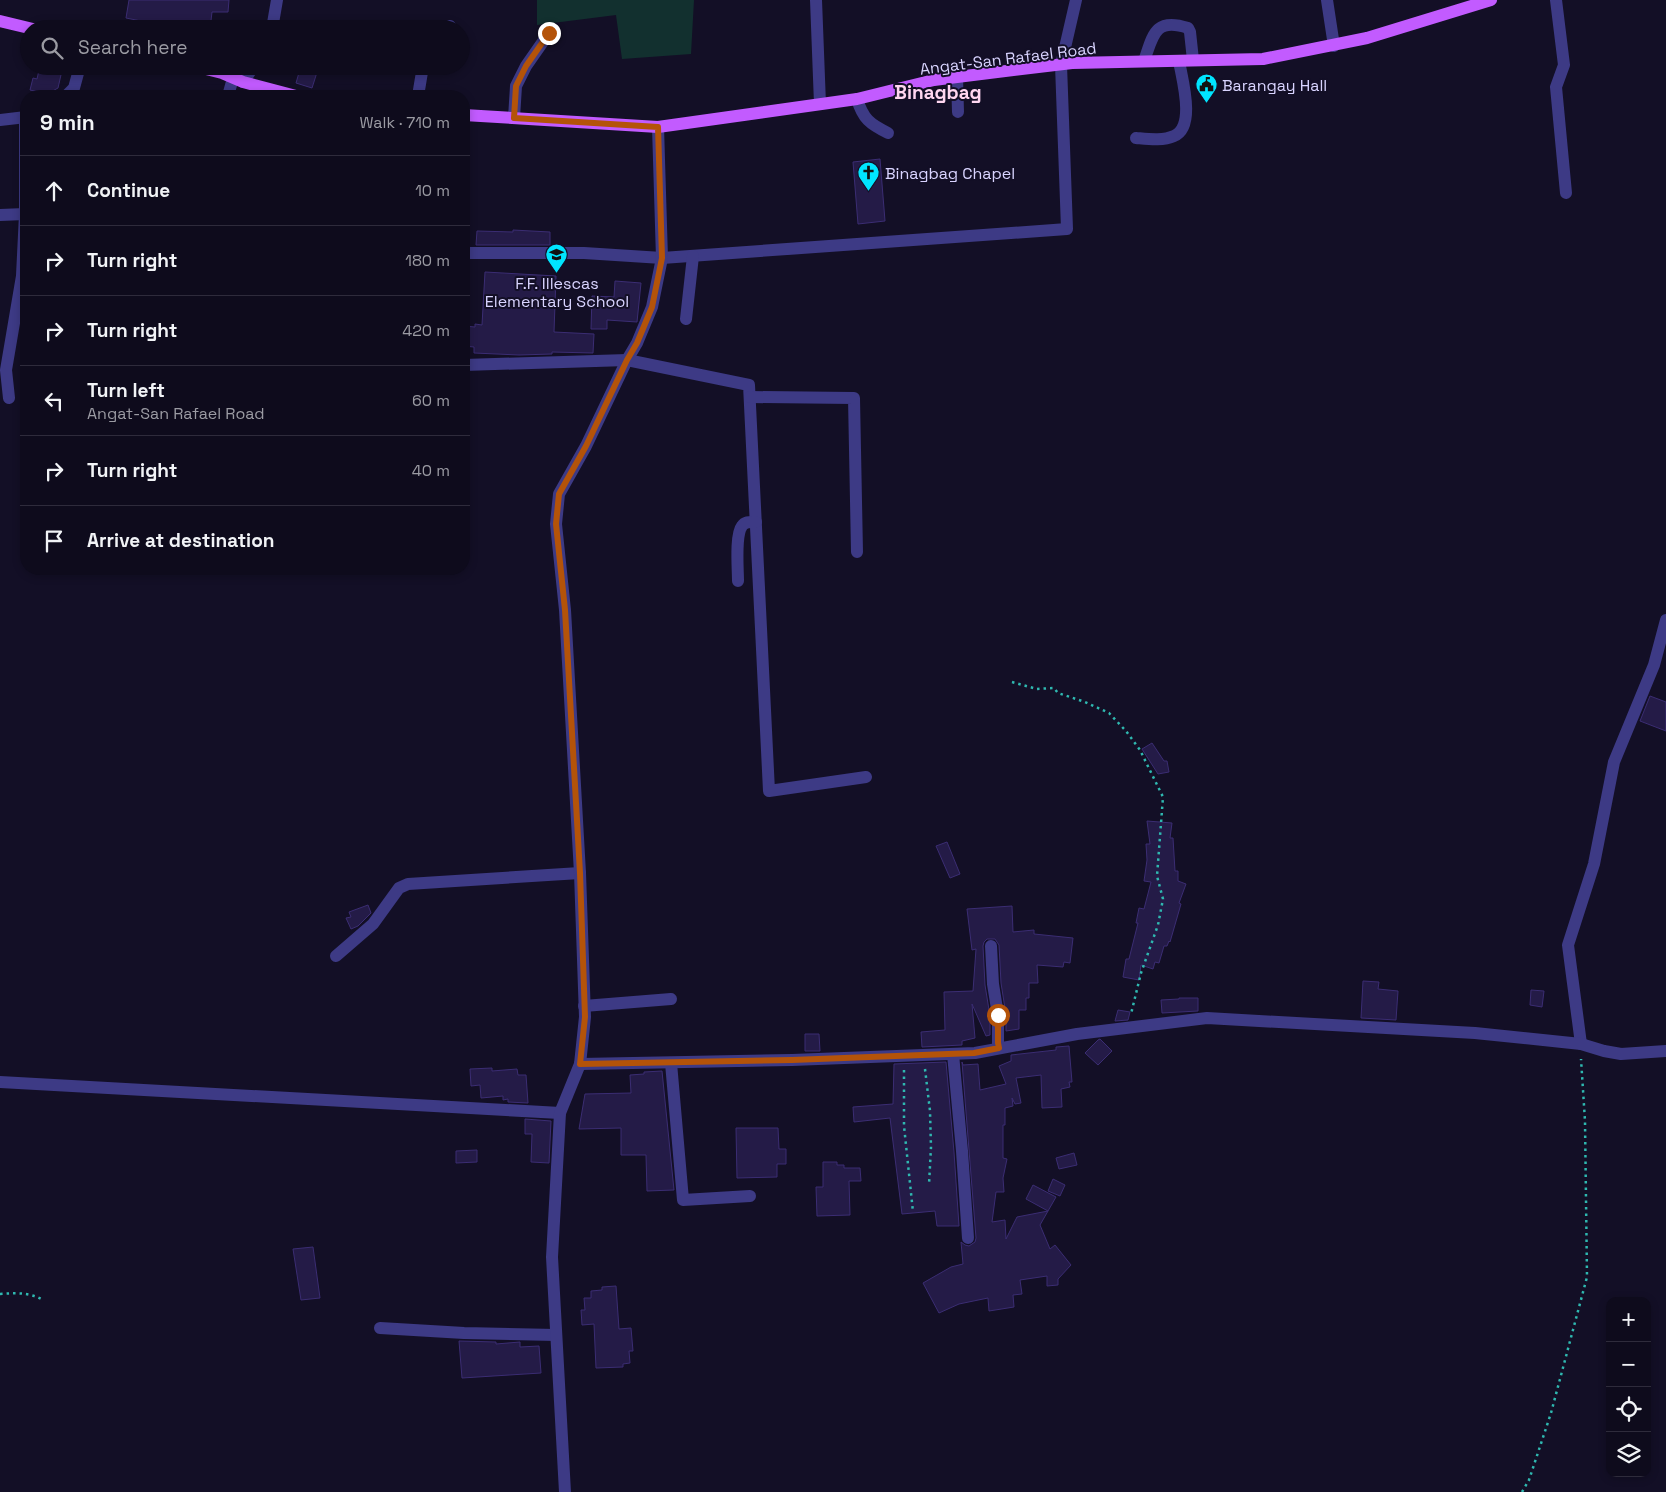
<!DOCTYPE html>
<html lang="en">
<head>
<meta charset="utf-8">
<style>
  body { margin:0; font-family:"Space Grotesk",sans-serif; background:#1c1929; color:#f1f3f6 }
  .controls { position:absolute; right:15px; bottom:15px; display:grid; overflow:hidden; border-radius:10px; box-shadow:0 2px 8px #0003 }
  .controls button { width:45px; height:45px; display:grid; place-items:center; padding:0; border:0; border-bottom:1px solid #2e2b3b; background:#0e0b1c; color:#f1f3f6; font:25px sans-serif }
  .stop { position:absolute; width:15px; height:15px; margin:-11px; border:4px solid #b45309; border-radius:50%; background:#fff }
  .stop.end { background:#b45309; border-color:#fff; box-shadow:0 1px 5px #0008 }
  .list { margin:0; padding:0; list-style:none }
  h2 { display:flex; justify-content:space-between; align-items:center; height:65px; margin:0; padding:0 20px; font-size:21px }
  h2 small { font-size:16px; font-weight:400; color:#9b9ba3 }
  .list li { display:grid; grid-template-columns:32px 1fr auto; gap:15px; align-items:center; box-sizing:border-box; height:70px; padding:0 20px; border-top:1px solid #2e2b3b }
  .list b { display:block; font-size:19px; white-space:nowrap }
  .list p { margin:0; font-size:16px; white-space:nowrap; color:#9b9ba3 }
  .list em { font-size:16px; font-style:normal; color:#9b9ba3 }
  .icon { flex:none; width:28px; height:28px; fill:none; stroke:currentColor; stroke-width:2; stroke-linecap:round; stroke-linejoin:round }
  .map { position:relative; flex:none; width:1666px; height:1492px; overflow:hidden }
  .search { position:absolute; background:#0e0b1c; box-shadow:0 2px 8px #0003; left:20px; top:20px; width:450px; height:55px; display:flex; align-items:center; gap:12px; box-sizing:border-box; padding:0 18px; border-radius:28px; color:#9b9ba3; font-size:19px }
  .panel { position:absolute; background:#0e0b1c; box-shadow:0 2px 8px #0003; left:20px; top:90px; width:450px; height:485px; border-radius:20px }
  .map>svg:first-child { display:block }
  .green { fill:#12302f }
  .building { fill:#241b47; stroke:#3b2d73 }
  .lines { fill:none; stroke-linecap:round; stroke-linejoin:round }
  .path { stroke:#2fb8b0; stroke-width:2.5; stroke-dasharray:2.5 4; stroke-linecap:butt }
  .minor { stroke:#3d3a85; stroke-width:12 }
  .major { stroke:#c25bff; stroke-width:12 }
  .route { stroke:#b45309; stroke-width:6 }
  .labels { text-anchor:middle; stroke-width:4; stroke-linejoin:round; paint-order:stroke }
  .street-label { font-size:16px; fill:#d9d4ff; stroke:#130f26 }
  .poi-label { font-size:16px; fill:#d9d4ff; stroke:#130f26; text-anchor:start }
  .quarter-label { font-size:19px; font-weight:bold; fill:#ffd6f0; stroke:#130f26 }
</style>
</head>
<body>
<div class="map">
<svg width="1666" height="1492" viewBox="0 0 1666 1492">
  <rect width="100%" height="100%" fill="#130f26"/>
  <!-- green -->
  <path class="green" d="M537,0H694L691,54L622,59L616,15L537,25Z"/>
  <!-- building -->
  <g class="building">
    <path d="M129,0H229L228,12H212L210,29H160L161,25L126,18Z"/>
    <path d="M40,66H63L58,88L47,94L30,90L33,78L37,79Z"/>
    <path d="M301,66H319L312,88L296,83Z"/>
    <path d="M880,159L885,221L858,224L853,162Z"/>
    <path d="M513,230L550,232V245H476L477,231L513,232Z"/>
    <path d="M485,272L556,276L554,332L594,334L593,353L552,352V354L519,355L474,353V347L464,346V326L475,327V324L482,325Z"/>
    <path d="M615,281L641,283L637,322L607,320V329H591L592,296L614,297Z"/>
    <path d="M1650,696L1666,702V731L1640,721Z"/>
    <path d="M1152,743L1164,761H1167L1169,772L1158,774L1142,749Z"/>
    <path d="M1147,821L1172,823L1170,838H1173L1175,871H1178V881L1186,884L1179,903L1181,904L1170,942L1169,941L1167,946H1164L1159,963L1155,962L1153,969L1141,965L1139,980L1123,977L1126,959H1129L1138,923H1136L1139,908L1144,909L1151,882L1144,881L1147,860L1146,844H1150Z"/>
    <path d="M947,842L960,874L950,878L936,846Z"/>
    <path d="M368,905L371,913L358,926L351,929L346,918L351,917L349,912Z"/>
    <path d="M1012,906L1013,932L1034,930V934L1073,938L1070,963L1064,962L1063,967L1037,965L1038,983H1029V998H1026V1010H1019V1029L1006,1031V1015L1001,983L999,945L995,939H987L984,942L983,946L985,985L990,1016V1035L986,1036L972,1004L975,1038L962,1041V1045L922,1047L921,1032L945,1030L944,992L973,991L976,949L972,950L967,909Z"/>
    <path d="M1363,981L1379,982L1378,989L1398,991L1396,1020L1361,1018Z"/>
    <path d="M1531,990L1544,991L1542,1007L1530,1005Z"/>
    <path d="M1179,998H1198V1011L1162,1013L1161,1000L1179,999Z"/>
    <path d="M1118,1010L1130,1012L1128,1020L1115,1021Z"/>
    <path d="M805,1034H819L820,1051H805Z"/>
    <path d="M1100,1039L1112,1051L1098,1065L1085,1053L1098,1040Z"/>
    <path d="M1069,1046L1072,1082H1069L1070,1087L1061,1089L1062,1107L1042,1108L1041,1075L1016,1078L1021,1103L1015,1104L1012,1098L1013,1106L1005,1108V1125H1003V1158L1007,1159L1003,1178L1004,1192H996L992,1222L1005,1220L1006,1239L1017,1217L1048,1211L1040,1225L1050,1249L1055,1245L1071,1265L1058,1279V1285L1047,1286V1276L1020,1280L1022,1294L1013,1295L1014,1307L989,1311L988,1298L959,1304L939,1313L923,1283L951,1267L963,1264L961,1242L965,1245L969,1246L975,1242L976,1238L962,1062L963,1065L978,1064L980,1090L1006,1084L999,1066L1011,1061V1055L1056,1050V1047Z"/>
    <path d="M946,1062L954,1152L959,1226H937L935,1211L902,1214L890,1118L854,1122L853,1107L893,1104L894,1064Z"/>
    <path d="M492,1068V1071L517,1069L518,1075H526L528,1103L508,1102V1099L503,1100V1096L481,1098L480,1085L471,1086L470,1069Z"/>
    <path d="M662,1071L674,1190L647,1191L646,1155H621V1128L579,1129L585,1094L631,1093L630,1075L644,1074V1072Z"/>
    <path d="M525,1119L551,1121L549,1163L531,1162L532,1134H525Z"/>
    <path d="M736,1128H778L779,1149H786V1164H777V1177L737,1178Z"/>
    <path d="M477,1150V1162L456,1163V1151Z"/>
    <path d="M1074,1153L1077,1165L1059,1169L1056,1158Z"/>
    <path d="M823,1162H837V1165H844V1168H860L861,1181H849L850,1215L817,1216L816,1187H823Z"/>
    <path d="M1053,1179L1065,1185L1060,1196L1048,1191Z"/>
    <path d="M1033,1185L1056,1197L1048,1211L1026,1199Z"/>
    <path d="M313,1247L320,1298L301,1300L293,1249Z"/>
    <path d="M616,1286L619,1329L631,1328L633,1351H629L630,1363L623,1364V1367L596,1368L594,1324L582,1325L581,1310H585L584,1298H591V1291L602,1290V1287Z"/>
    <path d="M459,1341L496,1342V1344L520,1342V1347L539,1346L541,1373L462,1378Z"/>
  </g>
  <g class="lines">
    <!-- path -->
    <g class="path">
      <path d="M1012,682L1037,689L1054,688L1058,693L1085,702L1109,713L1126,731L1140,750L1163,797L1157,876L1163,899L1158,925L1141,973L1131,1014"/>
      <path d="M925,1069L930,1111L931,1147L929,1185"/>
      <path d="M904,1070V1126L913,1212"/>
      <path d="M0,1294C16,1293 29,1292 43,1300"/>
      <path d="M1522,1492L1529,1480L1551,1413L1587,1277L1585,1121L1581,1059"/>
    </g>
    <!-- minor -->
    <g class="minor">
      <path d="M816,0L820,104"/>
      <path d="M1327,0L1334,46"/>
      <path d="M1556,0L1564,65L1556,87L1566,193"/>
      <path d="M272,29L277,0"/>
      <path d="M448,29L450,26"/>
      <path d="M1144,61C1153,36 1154,17 1188,28L1190,32L1193,60"/>
      <path d="M957,77L958,112"/>
      <path d="M243,82L254,66"/>
      <path d="M66,96L74,88L80,66"/>
      <path d="M228,96L233,78"/>
      <path d="M418,96L423,66"/>
      <path d="M857,99C863,119 870,124 888,133"/>
      <path d="M514,118L516,86L526,66L549,33"/>
      <path d="M0,120L26,117"/>
      <path d="M1136,138C1148,139 1163,141 1174,136C1196,127 1182,79 1179,61"/>
      <path d="M0,215L25,214"/>
      <path d="M464,253H584L662,258L1067,229L1061,65L1076,0"/>
      <path d="M686,319L693,256"/>
      <path d="M464,365L627,360L749,385L769,791L866,777"/>
      <path d="M750,397L854,398L857,552"/>
      <path d="M9,398L6,370L22,276L25,214V117"/>
      <path d="M738,581C738,569 735,535 742,526C745,521 751,522 756,522"/>
      <path d="M991,946L993,984L998,1015V1043L999,1048"/>
      <path d="M336,956L373,924L399,888L408,884L580,873"/>
      <path d="M584,1006L671,999"/>
      <path d="M1581,1044L1568,945L1594,864L1614,762L1654,665L1666,620"/>
      <path d="M953,1054L962,1151L968,1238"/>
      <path d="M671,1063L683,1200L750,1196"/>
      <path d="M580,1064L792,1060L975,1053L1077,1034L1207,1018L1475,1033L1581,1044L1604,1051L1621,1054L1666,1051"/>
      <path d="M0,1082L560,1113"/>
      <path d="M380,1328L464,1333L556,1335"/>
      <path d="M565,1492L552,1257L560,1113L580,1064L585,1017L580,873L565,610L556,524L559,494L586,446L627,360L637,343L652,307L662,258L658,127"/>
    </g>
    <!-- major -->
    <g class="major">
      <path d="M0,21L33,29"/>
      <path d="M194,66L222,73L243,82L296,96"/>
      <path d="M464,115L658,127L857,99L934,80L957,77L1072,63L1263,59L1367,38L1491,0"/>
    </g>
  </g>
  <g class="lines">
    <!-- route -->
    <path class="route" d="M549,33L526,66L516,86L514,118L658,127L662,258L652,307L637,343L627,360L586,446L559,494L556,524L565,610L580,873L585,1017L580,1064L792,1060L974,1053L999,1048L998,1043V1015"/>
  </g>
  <!-- icons -->
  <defs>
    <symbol id="civic-pin" viewBox="-11 -11 22 30"><path d="M0 17L-7.5 6A9.5 9.5 0 1 1 7.5 6Z" fill="#00e5ff" stroke="#130f26"/><path d="M-.6-6.5H3V-4.5H.6V-3L4-1V1h2V6H-6V1h2V-1L-.6-3ZM-1.2 2.5V6h2.4V2.5Z" fill="#111"/></symbol>
    <symbol id="church-pin" viewBox="-11 -11 22 30"><path d="M0 17L-7.5 6A9.5 9.5 0 1 1 7.5 6Z" fill="#00e5ff" stroke="#130f26"/><path d="M-1.2-6h2.4v3.5h3.3v2.4h-3.3V6h-2.4V-.1h-3.3v-2.4h3.3Z" fill="#111"/></symbol>
    <symbol id="school-pin" viewBox="-11 -11 22 30"><path d="M0 17L-7.5 6A9.5 9.5 0 1 1 7.5 6Z" fill="#00e5ff" stroke="#130f26"/><path d="M0-5L7-2L0 1L-7-2ZM-4 1L0 2.5L4 1V4Q0 6-4 4Z" fill="#111"/></symbol>
  </defs>
  <g fill-rule="evenodd">
    <use href="#civic-pin" x="1194" y="72" width="25" height="34"/>
    <use href="#church-pin" x="856" y="160" width="25" height="34"/>
    <use href="#school-pin" x="544" y="242" width="25" height="34"/>
  </g>
  <g class="labels">
    <!-- street labels -->
    <g class="street-label">
      <text transform="translate(1008 58) rotate(-7)" y="6">Angat-San Rafael Road</text>
    </g>
    <!-- poi labels -->
    <g class="poi-label">
      <text x="1222" y="91">Barangay Hall</text>
      <text x="885" y="179">Binagbag Chapel</text>
      <text x="557" y="289" text-anchor="middle">F.F. Illescas<tspan x="557" dy="18">Elementary School</tspan></text>
    </g>
    <!-- quarter labels -->
    <g class="quarter-label">
      <text x="938" y="99">Binagbag</text>
    </g>
  </g>
</svg>
<div class="controls">
<button>+</button>
<button>−</button>
<button><svg class="icon" aria-label="locate" viewBox="0 0 24 24"><circle cx="12" cy="12" r="6"/><path d="M12 2v4M12 18v4M2 12h4M18 12h4"/></svg></button>
<button><svg class="icon" aria-label="layers" viewBox="0 0 24 24"><path d="M12 4l9 5-9 5-9-5zM3 14l9 5 9-5"/></svg></button>
</div>
<div class="stop" style="left:998px;top:1015px"></div>
<div class="stop end" style="left:549px;top:33px"></div>
<div class="search"><svg class="icon" aria-label="search" viewBox="0 0 24 24"><circle cx="10" cy="10" r="6"/><path d="M15 15l6 6"/></svg>Search here</div>
<section class="panel">
<h2>9 min<small>Walk · 710 m</small></h2>
<ul class="list">
<li><svg class="icon" aria-label="ahead" viewBox="0 0 24 24"><path d="M12 20V5M6 11l6-6 6 6"/></svg><div><b>Continue</b></div><em>10 m</em></li>
<li><svg class="icon" aria-label="right" viewBox="0 0 24 24"><path d="M7 20v-9h11M14 6l5 5-5 5"/></svg><div><b>Turn right</b></div><em>180 m</em></li>
<li><svg class="icon" aria-label="right" viewBox="0 0 24 24"><path d="M7 20v-9h11M14 6l5 5-5 5"/></svg><div><b>Turn right</b></div><em>420 m</em></li>
<li><svg class="icon" aria-label="left" viewBox="0 0 24 24"><path d="M17 20v-9H6M10 6l-5 5 5 5"/></svg><div><b>Turn left</b><p>Angat-San Rafael Road</p></div><em>60 m</em></li>
<li><svg class="icon" aria-label="right" viewBox="0 0 24 24"><path d="M7 20v-9h11M14 6l5 5-5 5"/></svg><div><b>Turn right</b></div><em>40 m</em></li>
<li><svg class="icon" aria-label="arrive" viewBox="0 0 24 24"><path d="M6 21V4h12l-3 4 3 4H6"/></svg><div><b>Arrive at destination</b></div></li>
</ul>
</section>
</div>
</body>
</html>
